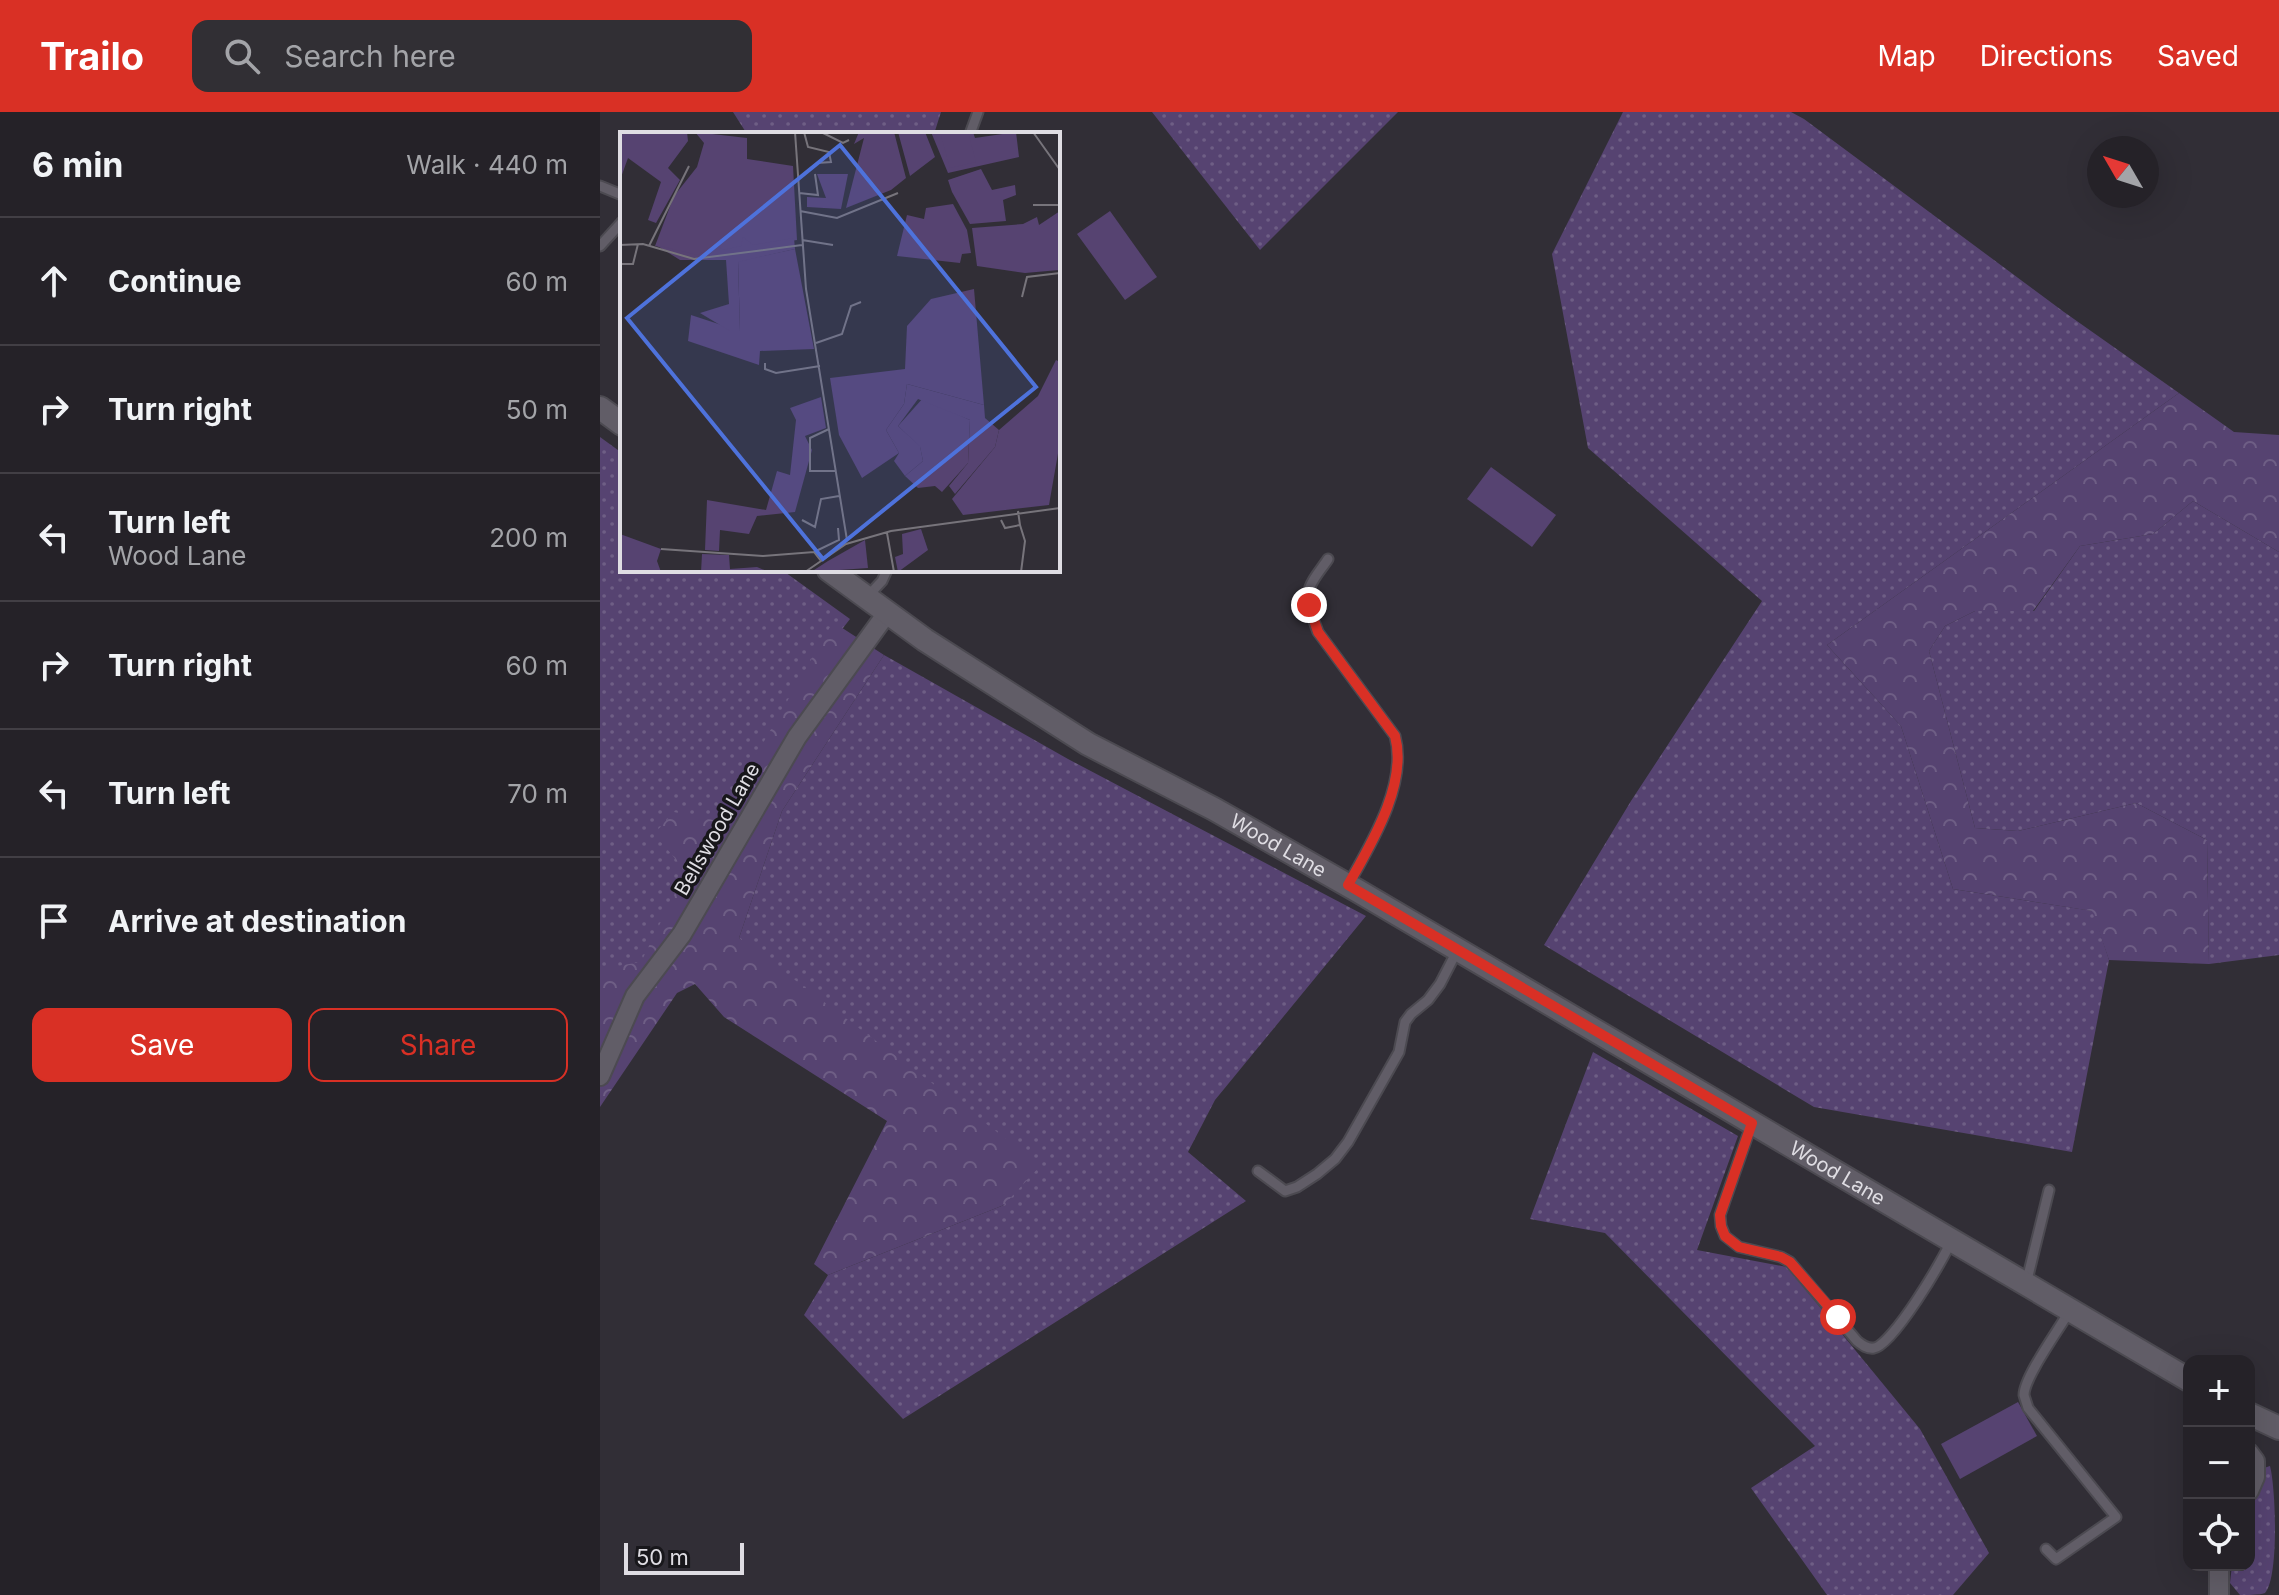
<!DOCTYPE html>
<html lang="en">
<head>
<meta charset="utf-8">
<style>
  body { margin:0; font-family:Inter,sans-serif; background:#312f34; color:#f1f3f6 }
  .controls { position:absolute; right:24px; bottom:24px; display:grid; overflow:hidden; border-radius:16px; box-shadow:0 8px 32px #0002 }
  .controls button { width:72px; height:72px; display:grid; place-items:center; padding:0; border:0; border-bottom:2px solid #423f45; background:#252228; color:#f1f3f6; font:40px sans-serif }
  .compass { position:absolute; left:1487px; top:24px; width:72px; height:72px; border-radius:50%; background:#252228; box-shadow:0 8px 32px #0002; rotate:309deg }
  .scale { position:absolute; left:24px; bottom:20px; width:120px; box-sizing:border-box; padding-left:8px; border:4px solid #dfdde3; border-top:0; font-size:22px; line-height:28px; white-space:nowrap; color:#dfdde3; -webkit-text-stroke:6px #18171b; paint-order:stroke }
  .stop { position:absolute; width:24px; height:24px; margin:-18px; border:6px solid #d93025; border-radius:50%; background:#fff }
  .stop.end { background:#d93025; border-color:#fff; box-shadow:0 2px 8px #0008 }
  .list { margin:0; padding:0; list-style:none }
  h2 { display:flex; justify-content:space-between; align-items:center; height:104px; margin:0; padding:0 32px; font-size:34px }
  h2 small { font-size:26px; font-weight:400; color:#a3a4a8 }
  .list li { display:grid; grid-template-columns:52px 1fr auto; gap:24px; align-items:center; box-sizing:border-box; height:128px; padding:0 32px; border-top:2px solid #423f45 }
  .list b { display:block; font-size:30px; white-space:nowrap }
  .list p { margin:0; font-size:26px; white-space:nowrap; color:#a3a4a8 }
  .list em { font-size:26px; font-style:normal; color:#a3a4a8 }
  .actions { display:flex; gap:16px; padding:24px 32px }
  .actions a { flex:1; padding:18px 0; border:2px solid #d93025; border-radius:16px; text-align:center; font-size:28px; color:#d93025 }
  .actions .main { background:#d93025; color:#fff }
  .icon { flex:none; width:44px; height:44px; fill:none; stroke:currentColor; stroke-width:2; stroke-linecap:round; stroke-linejoin:round }
  .map { position:relative; flex:none; width:1679px; height:1483px; overflow:hidden }
  header { display:flex; align-items:center; gap:48px; box-sizing:border-box; height:112px; padding:0 40px; background:#d93025; color:#fff }
  header strong { font-size:38px }
  nav { display:flex; gap:44px; margin-inline-start:auto; font-size:28px }
  .search { width:560px; height:72px; background:#312f34; display:flex; align-items:center; gap:20px; box-sizing:border-box; padding:0 28px; border-radius:16px; color:#a3a4a8; font-size:30px }
  main { display:flex }
  aside { flex:1; background:#252228 }
  .map>svg:first-child { display:block }
  .grass { fill:url(#grass-dots) }
  .forest { fill:url(#forest-crowns) }
  .pitch { fill:#564371 }
  .lines { fill:none; stroke-linecap:round; stroke-linejoin:round }
  .service-casing { stroke:#4c4a51; stroke-width:13 }
  .minor-casing { stroke:#4c4a51; stroke-width:22 }
  .tertiary-casing { stroke:#4c4a51; stroke-width:26 }
  .service { stroke:#615d67; stroke-width:9 }
  .minor { stroke:#615d67; stroke-width:18 }
  .tertiary { stroke:#615d67; stroke-width:22 }
  .route { stroke:#d93025; stroke-width:10 }
  .labels { text-anchor:middle; stroke-width:7; stroke-linejoin:round; paint-order:stroke }
  .street-label { font-size:20px; fill:#dfdde3; stroke:#18171b }
  .inset-road { fill:none; stroke:#77747b; stroke-width:2 }
  .view { fill:#4e72db; fill-opacity:0.15; stroke:#4e72db; stroke-width:4 }
  .inset-edge { fill:none; stroke:#dfdde3; stroke-width:4 }
</style>
</head>
<body>
<header>
<strong>Trailo</strong>
<div class="search"><svg class="icon" aria-label="search" viewBox="0 0 24 24"><circle cx="10" cy="10" r="6"/><path d="M15 15l6 6"/></svg>Search here</div>
<nav><a>Map</a><a>Directions</a><a>Saved</a></nav>
</header>
<main>
<aside>
<h2>6 min<small>Walk · 440 m</small></h2>
<ul class="list">
<li><svg class="icon" aria-label="ahead" viewBox="0 0 24 24"><path d="M12 20V5M6 11l6-6 6 6"/></svg><div><b>Continue</b></div><em>60 m</em></li>
<li><svg class="icon" aria-label="right" viewBox="0 0 24 24"><path d="M7 20v-9h11M14 6l5 5-5 5"/></svg><div><b>Turn right</b></div><em>50 m</em></li>
<li><svg class="icon" aria-label="left" viewBox="0 0 24 24"><path d="M17 20v-9H6M10 6l-5 5 5 5"/></svg><div><b>Turn left</b><p>Wood Lane</p></div><em>200 m</em></li>
<li><svg class="icon" aria-label="right" viewBox="0 0 24 24"><path d="M7 20v-9h11M14 6l5 5-5 5"/></svg><div><b>Turn right</b></div><em>60 m</em></li>
<li><svg class="icon" aria-label="left" viewBox="0 0 24 24"><path d="M17 20v-9H6M10 6l-5 5 5 5"/></svg><div><b>Turn left</b></div><em>70 m</em></li>
<li><svg class="icon" aria-label="arrive" viewBox="0 0 24 24"><path d="M6 21V4h12l-3 4 3 4H6"/></svg><div><b>Arrive at destination</b></div></li>
</ul>
<div class="actions"><a class="main">Save</a><a>Share</a></div>
</aside>
<div class="map">
<svg width="1679" height="1483" viewBox="0 0 1679 1483">
  <defs>
    <pattern id="grass-dots" width="8" height="8" patternUnits="userSpaceOnUse" patternTransform="scale(2)"><rect width="8" height="8" fill="#564371"/><path d="M2 2h.1M6 6h.1" fill="none" stroke="#6e5e85" stroke-width="1.8" stroke-linecap="round"/></pattern>
    <pattern id="forest-crowns" width="20" height="18" patternUnits="userSpaceOnUse" patternTransform="scale(2)"><rect width="20" height="18" fill="#564371"/><path d="M2 6a3 3 0 1 1 6 0M12 15a3 3 0 1 1 6 0" fill="none" stroke="#6e5e85"/></pattern>
  </defs>
  <rect width="100%" height="100%" fill="#312e36"/>
  <!-- grass -->
  <g class="grass">
    <path d="M133,0H341L334,22H147Z"/>
    <path d="M552,0H798L660,138Z"/>
    <path d="M1023,0H1191L1204,7L1464,200L1579,281L1227,533L1301,614L1353,777L1493,799L1509,848L1472,1040L1214,995L944,833L1031,689L1162,489L988,336L952,142Z"/>
    <path d="M0,325L22,341V458H182L250,507L243,516L0,933Z"/>
    <path d="M1593,389L1679,440V843L1609,852L1607,728L1536,691L1418,719L1375,716L1329,539L1345,514L1375,499H1434L1480,434L1553,422Z"/>
    <path d="M284,543L468,647L766,804L615,988L588,1040L646,1089L303,1307L204,1203L228,1163L404,1093L139,826L182,699Z"/>
    <path d="M993,940L1138,1024L1097,1138L1187,1155L1320,1317L1389,1441L1353,1483H1227L1151,1376L1215,1334L1005,1121L930,1107Z"/>
    <path d="M1670,1354C1676,1377 1679,1466 1665,1481C1659,1483 1647,1483 1640,1483L1630,1471L1632,1453H1649V1402L1661,1372L1664,1356Z"/>
  </g>
  <!-- forest -->
  <g class="forest">
    <path d="M1579,281L1634,320L1679,323V440L1593,389L1553,422L1480,434L1433,499H1375L1345,514L1329,539L1375,716L1418,719L1536,691L1607,728L1609,852L1509,848L1492,799L1353,777L1301,614L1227,533Z"/>
    <path d="M233,510L284,543L182,699L139,826L441,1053L404,1093L228,1163L214,1152L287,1009L124,905L95,872L77,881L0,995V857L41,850L86,759L54,722L74,700L118,709Z"/>
  </g>
  <!-- pitch -->
  <g class="pitch">
    <path d="M510,99L557,165L525,188L477,122Z"/>
    <path d="M891,355L956,403L932,435L867,387Z"/>
    <path d="M1418,1290L1437,1324L1360,1367L1341,1332Z"/>
  </g>
  <g class="lines">
    <defs>
      <g id="service">
        <path d="M370,22L378,0"/>
        <path d="M0,74L22,83"/>
        <path d="M0,134L22,110"/>
        <path d="M728,447C723,455 713,466 710,475C705,489 713,506 718,520L795,624C808,672 771,732 748,773"/>
        <path d="M267,485L282,469L287,458"/>
        <path d="M1152,1011L1120,1103L1121,1114L1125,1124L1139,1135L1181,1145L1190,1150L1257,1229C1262,1233 1267,1237 1274,1236C1292,1234 1344,1147 1351,1129"/>
        <path d="M658,1059L685,1079L697,1075L717,1062L735,1047L748,1030L799,940L805,910L811,902L828,888L840,872L858,837"/>
        <path d="M1426,1172L1449,1078"/>
        <path d="M1446,1437L1456,1447L1516,1405L1428,1296C1427,1292 1425,1287 1424,1283C1424,1265 1460,1216 1470,1198"/>
      </g>
      <g id="minor">
        <path d="M0,964L35,884L82,822L197,625L287,501"/>
        <path d="M1649,1341L1655,1349V1365L1649,1379"/>
        <path d="M1619,1453V1483"/>
      </g>
      <g id="tertiary">
        <path d="M0,296L22,312"/>
        <path id="s1" d="M229,458L325,528L488,632L614,697L758,779L1589,1268"/>
        <path d="M1649,1302L1679,1316"/>
      </g>
    </defs>
    <!-- service casing -->
    <use href="#service" class="service-casing"/>
    <!-- minor casing -->
    <use href="#minor" class="minor-casing"/>
    <!-- tertiary casing -->
    <use href="#tertiary" class="tertiary-casing"/>
    <!-- service -->
    <use href="#service" class="service"/>
    <!-- minor -->
    <use href="#minor" class="minor"/>
    <!-- tertiary -->
    <use href="#tertiary" class="tertiary"/>
  </g>
  <g class="lines">
    <!-- route -->
    <path class="route" d="M709,493L718,520L795,624C808,672 771,732 748,773L1152,1011L1120,1103L1121,1114L1125,1124L1139,1135L1181,1145L1190,1150L1238,1205"/>
  </g>
  <g class="labels">
    <!-- street labels -->
    <g class="street-label">
      <text transform="translate(117 717) rotate(-60)" y="7">Bellswood Lane</text>
      <text dy="7" stroke="none"><textPath href="#s1" startOffset="528">Wood Lane</textPath></text>
      <text dy="7" stroke="none"><textPath href="#s1" startOffset="1176">Wood Lane</textPath></text>
    </g>
  </g>
  <!-- overview -->
  <g transform="translate(20 20)">
    <rect width="440" height="440" fill="#312e36"/>
    <path d="M0,0H67L68,9L48,36L60,48L36,91L28,88L41,50L8,26L0,48ZM75,0L127,6V27L173,34L177,108L79,124L35,114L54,64L77,35L84,11ZM239,0H274L286,46L271,58L226,76L244,6L234,12ZM278,0H305L315,25L290,44ZM311,0H353L355,6L396,0L399,25L328,41ZM361,37L372,58L395,53L396,63L383,68L386,89L350,92L332,60L328,48ZM197,42H228L221,77L187,75V65L206,66ZM333,72L347,98L351,121L342,122L340,131L277,124L287,83L304,87L306,76ZM440,79L439,138L405,141L357,134L352,96L403,92L417,85L419,93ZM175,117L194,217L140,219L139,233L68,209L71,183L120,199L118,129ZM354,157L364,273L287,252L284,272L266,298L279,321L242,346L219,303L210,246L285,237L287,194L311,167ZM436,228L440,230V310L429,373L343,383L332,367L375,315L379,298L418,264ZM201,265L206,296L185,304L192,318L175,380L137,384L129,402L100,398L99,419L85,418L87,368L146,378L157,339L170,343L176,288L170,276ZM303,266L350,288L348,331L322,360L315,354L298,356L285,344L303,329L300,315L278,294ZM0,402L41,417L37,429L41,440H0ZM245,408L248,436L191,440L208,429ZM82,422L109,423L110,437L137,435L149,440H81Z" fill="#564371"/>
    <path d="M123,105L133,113L174,106L175,117L118,130L120,199H110L80,181L109,172L106,128H60L36,113L78,123L96,112L103,118L121,114ZM287,252L364,273L365,286L379,298L375,315L335,362L329,354L348,331L350,288L298,267L278,294L300,314L303,329L285,344L274,329L279,321L266,298L284,272ZM301,397L308,418L278,440L275,425L283,422L282,402Z" fill="#564371"/>
    <path d="M320,0H348L356,30L330,36Z" fill="#564371"/>
    <path class="inset-road" d="M175,0L186,157L227,408M184,0L188,15L209,20L211,30L197,31M201,0L223,11L229,8M413,0L440,38M179,61L198,63L195,42M413,73H440M180,79L217,86L278,61M182,108L213,113M0,113L23,112L74,127L182,113M29,114L69,34M0,132H13L18,112M402,165L407,145L440,141M196,211L222,202L231,174L241,170M145,231V237L156,241L200,234M209,297L190,306V339H215M182,388L195,395L201,367L219,364M381,388L385,396L400,393L398,379M400,393L405,409L401,440M267,401L274,440M41,417L143,424L194,420L201,429M194,420L219,408L218,396M185,440L226,412L271,399L440,376"/>
    <path class="view" d="M220,13L416,255L203,427L7,186Z"/>
    <rect width="440" height="440" class="inset-edge"/>
  </g>
</svg>
<div class="controls">
<button>+</button>
<button>−</button>
<button><svg class="icon" aria-label="locate" viewBox="0 0 24 24"><circle cx="12" cy="12" r="6"/><path d="M12 2v4M12 18v4M2 12h4M18 12h4"/></svg></button>
</div>
<svg class="compass" viewBox="-18 -18 36 36"><path d="M0-13l5 13h-10z" fill="#e53935"/><path d="M0 13l5-13h-10z" fill="#a3a4a8"/></svg>
<div class="scale">50 m</div>
<div class="stop" style="left:1238px;top:1205px"></div>
<div class="stop end" style="left:709px;top:493px"></div>
</div>
</main>
</body>
</html>
